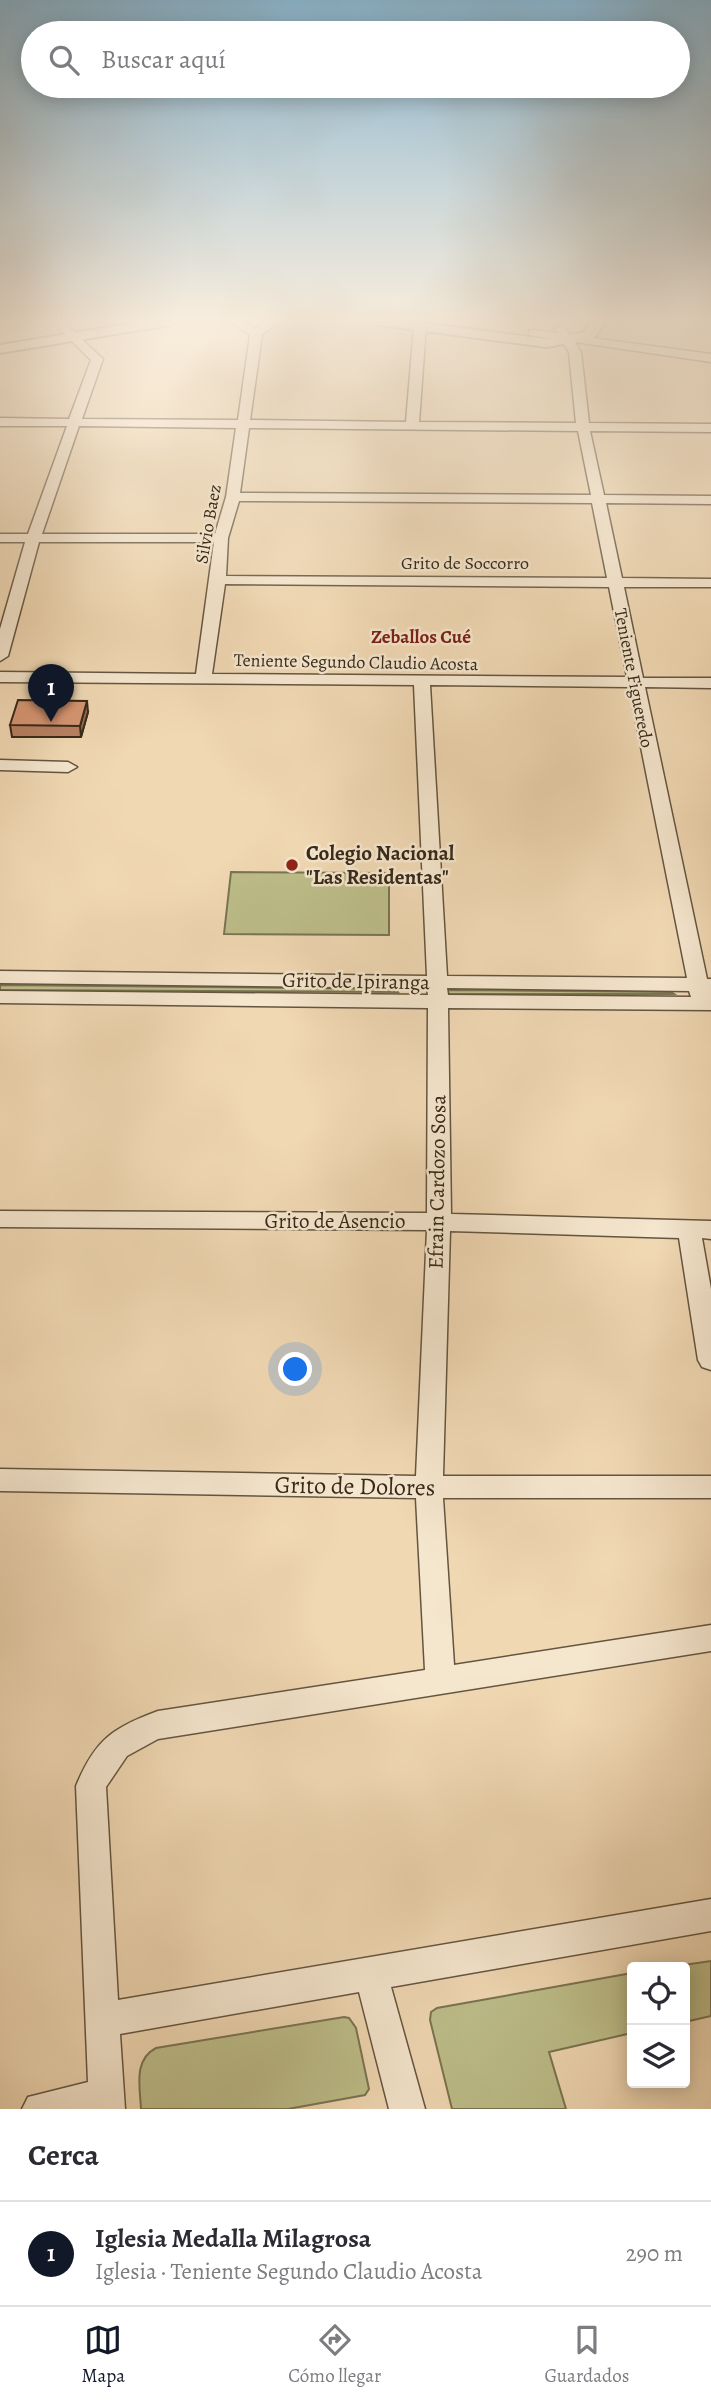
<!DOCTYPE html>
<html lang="es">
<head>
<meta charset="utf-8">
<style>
  body { margin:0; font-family:Alegreya,serif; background:#f2f2f3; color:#2b2b33 }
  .controls { position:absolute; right:21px; bottom:21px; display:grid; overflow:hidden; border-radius:7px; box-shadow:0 4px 18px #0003 }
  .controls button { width:63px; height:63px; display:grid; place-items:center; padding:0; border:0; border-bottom:2px solid #e1e1e2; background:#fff; color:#2b2b33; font:35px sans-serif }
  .you { position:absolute; left:296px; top:1370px; width:24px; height:24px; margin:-18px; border:5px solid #fff; border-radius:50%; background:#1a73e8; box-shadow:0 0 0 10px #1a73e833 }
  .badge { display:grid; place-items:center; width:46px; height:46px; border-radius:50%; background:#111827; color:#fff; font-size:23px; font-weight:700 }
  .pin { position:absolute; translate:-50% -58px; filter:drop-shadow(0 2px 4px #0008) }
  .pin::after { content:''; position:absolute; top:37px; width:24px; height:21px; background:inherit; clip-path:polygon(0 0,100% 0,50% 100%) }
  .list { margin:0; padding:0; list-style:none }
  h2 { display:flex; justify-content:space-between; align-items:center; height:91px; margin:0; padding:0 28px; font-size:30px }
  h2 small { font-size:23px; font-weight:400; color:#7c7c81 }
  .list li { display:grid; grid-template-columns:46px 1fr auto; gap:21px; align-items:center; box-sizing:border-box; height:105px; padding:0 28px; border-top:2px solid #e1e1e2 }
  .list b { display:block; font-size:26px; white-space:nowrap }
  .list p { margin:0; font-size:23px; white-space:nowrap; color:#7c7c81 }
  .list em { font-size:23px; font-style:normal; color:#7c7c81 }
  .icon { flex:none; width:38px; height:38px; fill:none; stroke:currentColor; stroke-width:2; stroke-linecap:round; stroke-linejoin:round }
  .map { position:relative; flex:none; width:711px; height:2109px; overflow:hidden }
  .search { position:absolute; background:#fff; box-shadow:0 4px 18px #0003; left:21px; right:21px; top:21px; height:77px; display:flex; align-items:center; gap:18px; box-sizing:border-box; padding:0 24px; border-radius:38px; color:#7c7c81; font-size:26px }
  .sheet { height:196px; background:#fff }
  nav { display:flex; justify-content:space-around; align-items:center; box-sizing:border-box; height:98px; border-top:2px solid #e1e1e2; background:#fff; font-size:19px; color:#7c7c81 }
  nav a { display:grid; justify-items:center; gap:4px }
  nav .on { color:#111827 }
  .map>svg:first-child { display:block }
  .green { fill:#bdbe8a; stroke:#7a7452; stroke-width:2 }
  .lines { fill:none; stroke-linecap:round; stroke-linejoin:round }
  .minor-casing { stroke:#645540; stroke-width:3 }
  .tertiary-casing { stroke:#645540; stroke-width:4 }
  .minor { fill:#f5e6ce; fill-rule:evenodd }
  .tertiary { fill:#f5e6ce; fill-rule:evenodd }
  .wall { fill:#b88062; stroke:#36291a; stroke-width:2 }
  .shaded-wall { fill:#966850; stroke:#36291a; stroke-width:2 }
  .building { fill:#d69572; stroke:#36291a; stroke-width:2 }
  .poi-dot { fill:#8f2418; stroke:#f5e6ce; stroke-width:2.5 }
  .labels { text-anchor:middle; stroke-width:5; stroke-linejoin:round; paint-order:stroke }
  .far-street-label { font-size:18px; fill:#36291a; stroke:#f5e6ce }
  .far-neighbourhood-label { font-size:19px; font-weight:bold; fill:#7a1f14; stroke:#f5e6ce }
  .poi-label { font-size:21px; font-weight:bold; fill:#36291a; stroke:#f5e6ce; text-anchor:start }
  .street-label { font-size:21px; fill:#36291a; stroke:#f5e6ce }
  .near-street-label { font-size:24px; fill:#36291a; stroke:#f5e6ce }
</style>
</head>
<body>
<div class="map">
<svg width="711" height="2109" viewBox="0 0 711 2109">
  <rect width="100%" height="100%" fill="#f0d8b3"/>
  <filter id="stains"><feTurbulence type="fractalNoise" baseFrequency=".00286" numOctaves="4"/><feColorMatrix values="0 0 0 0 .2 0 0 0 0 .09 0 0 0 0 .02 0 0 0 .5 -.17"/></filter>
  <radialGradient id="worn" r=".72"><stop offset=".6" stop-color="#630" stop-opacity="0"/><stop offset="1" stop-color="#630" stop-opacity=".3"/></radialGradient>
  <!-- green -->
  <g class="green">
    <path d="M231,872L389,873V935L224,934Z"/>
    <path d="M0,985L396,989L398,992L0,990Z"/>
    <path d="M450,990L671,992L674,994H449L447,991Z"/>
    <path d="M711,1961V2016L685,2022V1967H670Z"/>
    <path d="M632,1973V2033L549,2052L566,2109H452L430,2020L431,2012L437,2008Z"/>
    <path d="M344,2017L349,2018L356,2028L369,2089L365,2095L288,2109H141C140,2087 133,2060 156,2048Z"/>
  </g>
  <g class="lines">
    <defs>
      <g id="minor">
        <path d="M51,321H62L103,359L82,419L238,420L250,335L230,321H242L256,329L266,321H279L262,335L250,420L406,422L414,326L420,323L426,326L419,422L576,423L569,352L562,341L529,335V331L533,330L558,333L555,329L561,326L565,327L570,335L711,354V362L575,342L581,352L589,423L711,424V432L590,431L604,495L711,496V504L606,503L622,578L711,579V587H624L643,678H711V688L645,687L707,979H711V1010L448,1008L451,1214L711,1221V1239L702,1238L711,1289V1370L702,1367L698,1360L679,1238L450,1231L443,1476H711V1498H443L454,1665L711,1625V1651L158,1739L127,1756L106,1787L118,2000L711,1899V1931L391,1987L425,2109H389L359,1992L120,2034L125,2109H22L28,2097L88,2082L76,1786C95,1740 112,1728 158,1711L425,1670L416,1498L0,1491V1469L416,1476L427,1230L0,1227V1211L427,1213L428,1008L0,1003V991L428,995L427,988L0,983V971L427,976L414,685L0,682V672L196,674L214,542H39L8,656L0,661V629L25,542H0V534H28L67,426H0V418L69,419L91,360ZM79,426L236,428L226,497L215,534H42ZM249,428L578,431L591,495L240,493ZM239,501L592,503L607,578L226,576L228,538ZM225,584L609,587L627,677L212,674ZM430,685L629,687L687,978L447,976ZM447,988L689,991L691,997L448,995Z"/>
        <path d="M0,760L68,762L77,767L68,772L0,770Z"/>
      </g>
      <g id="tertiary">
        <path d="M147,321H177L170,325L0,353V345Z"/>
        <path d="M371,321H407L547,339L584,332L592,321H606L594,338L547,347L378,325Z"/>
      </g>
    </defs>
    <!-- minor casing -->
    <use href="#minor" class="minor-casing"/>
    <!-- tertiary casing -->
    <use href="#tertiary" class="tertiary-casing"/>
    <!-- minor -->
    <use href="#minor" class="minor"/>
    <!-- tertiary -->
    <use href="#tertiary" class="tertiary"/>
  </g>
  <!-- wall -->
  <path class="wall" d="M88,712L81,737H12L10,725Z"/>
  <!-- shaded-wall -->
  <path class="shaded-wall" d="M87,701L88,712L81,737L80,726Z"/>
  <!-- building -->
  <path class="building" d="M18,700L87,701L80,726L10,725Z"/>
  <!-- sky -->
  <linearGradient id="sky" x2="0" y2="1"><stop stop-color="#89b6d1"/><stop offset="0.52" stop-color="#f8eddd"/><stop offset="1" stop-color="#f8eddd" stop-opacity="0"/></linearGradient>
  <rect width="711" height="616" fill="url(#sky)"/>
  <!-- markers -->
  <circle class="poi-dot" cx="292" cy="865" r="7"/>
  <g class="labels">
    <!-- far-street labels -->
    <g class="far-street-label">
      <text transform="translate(208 524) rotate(-80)" y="6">Silvio Baez</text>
      <text x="465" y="569">Grito de Soccorro</text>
      <text transform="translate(356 662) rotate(1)" y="6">Teniente Segundo Claudio Acosta</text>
      <text transform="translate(634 678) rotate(79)" y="6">Teniente Figueredo</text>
    </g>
    <!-- far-neighbourhood labels -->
    <g class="far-neighbourhood-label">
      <text x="421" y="643">Zeballos Cué</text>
    </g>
    <!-- poi labels -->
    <g class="poi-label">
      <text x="306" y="860">Colegio Nacional<tspan x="306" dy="24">"Las Residentas"</tspan></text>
    </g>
    <!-- street labels -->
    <g class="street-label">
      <text transform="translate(356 981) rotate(1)" y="7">Grito de Ipiranga</text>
      <text transform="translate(437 1182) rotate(-89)" y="7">Efrain Cardozo Sosa</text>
      <text x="335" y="1228">Grito de Asencio</text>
    </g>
    <!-- near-street labels -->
    <g class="near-street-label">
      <text transform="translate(355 1486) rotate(1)" y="8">Grito de Dolores</text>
    </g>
  </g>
  <rect width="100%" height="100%" filter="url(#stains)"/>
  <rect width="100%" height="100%" fill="url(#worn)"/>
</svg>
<div class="controls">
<button><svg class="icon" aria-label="locate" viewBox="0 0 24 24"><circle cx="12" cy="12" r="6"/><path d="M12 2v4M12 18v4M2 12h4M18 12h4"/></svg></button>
<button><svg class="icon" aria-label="layers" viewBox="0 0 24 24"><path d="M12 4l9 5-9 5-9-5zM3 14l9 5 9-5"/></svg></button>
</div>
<div class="you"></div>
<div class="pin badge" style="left:51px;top:722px">1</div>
<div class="search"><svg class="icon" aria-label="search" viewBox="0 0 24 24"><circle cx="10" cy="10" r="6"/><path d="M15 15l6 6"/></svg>Buscar aquí</div>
</div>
<section class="sheet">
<h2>Cerca<small></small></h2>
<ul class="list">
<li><span class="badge">1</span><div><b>Iglesia Medalla Milagrosa</b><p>Iglesia · Teniente Segundo Claudio Acosta</p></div><em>290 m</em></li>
</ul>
</section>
<nav>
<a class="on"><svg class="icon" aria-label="map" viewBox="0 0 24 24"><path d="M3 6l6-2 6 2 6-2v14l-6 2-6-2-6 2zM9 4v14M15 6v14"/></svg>Mapa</a>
<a><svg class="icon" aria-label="directions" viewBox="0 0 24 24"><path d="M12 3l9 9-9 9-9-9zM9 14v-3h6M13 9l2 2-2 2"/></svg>Cómo llegar</a>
<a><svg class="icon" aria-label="saved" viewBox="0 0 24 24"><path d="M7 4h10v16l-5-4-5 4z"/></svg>Guardados</a>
</nav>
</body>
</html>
